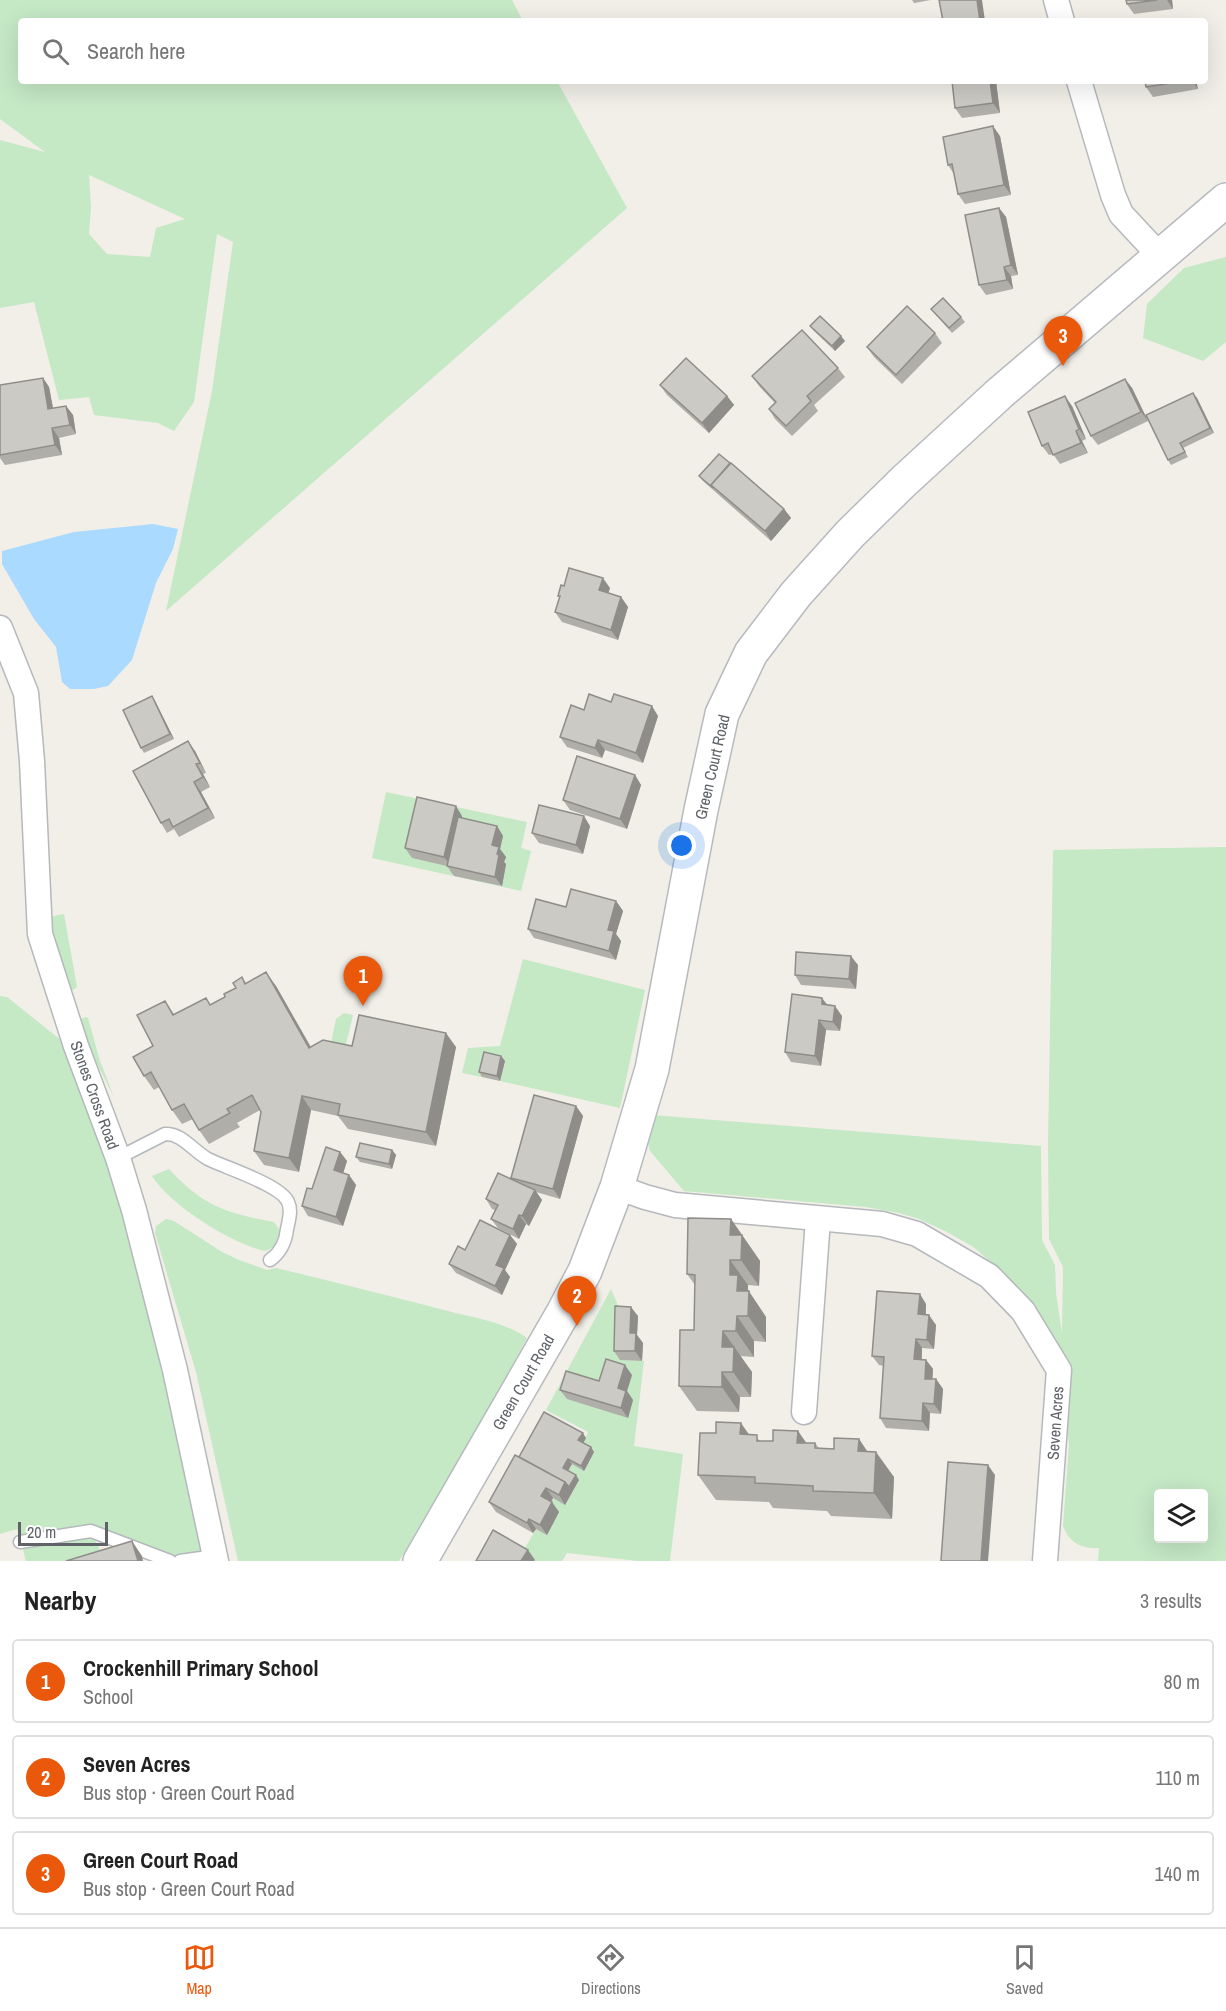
<!DOCTYPE html>
<html lang="en">
<head>
<meta charset="utf-8">
<style>
  body { margin:0; font-family:"Archivo Narrow",sans-serif; background:#f6f6f6; color:#222 }
  .controls { position:absolute; right:18px; bottom:18px; display:grid; overflow:hidden; border-radius:6px; box-shadow:0 6px 24px #0002 }
  .controls button { width:54px; height:54px; display:grid; place-items:center; padding:0; border:0; border-bottom:2px solid #e0e0e0; background:#fff; color:#222; font:30px sans-serif }
  .scale { position:absolute; left:18px; bottom:15px; width:90px; box-sizing:border-box; padding-left:6px; border:3px solid #5f6368; border-top:0; font-size:16px; line-height:21px; white-space:nowrap; color:#5f6368; -webkit-text-stroke:4px #fff; paint-order:stroke }
  .you { position:absolute; left:682px; top:846px; width:21px; height:21px; margin:-15px; border:4px solid #fff; border-radius:50%; background:#1a73e8; box-shadow:0 0 0 9px #1a73e833 }
  .badge { display:grid; place-items:center; width:39px; height:39px; border-radius:50%; background:#ea580c; color:#fff; font-size:20px; font-weight:700 }
  .pin { position:absolute; translate:-50% -50px; filter:drop-shadow(0 2px 3px #0008) }
  .pin::after { content:''; position:absolute; top:32px; width:21px; height:18px; background:inherit; clip-path:polygon(0 0,100% 0,50% 100%) }
  .list { margin:0; padding:0; list-style:none }
  h2 { display:flex; justify-content:space-between; align-items:center; height:78px; margin:0; padding:0 24px; font-size:26px }
  h2 small { font-size:20px; font-weight:400; color:#767676 }
  .list li { display:grid; grid-template-columns:39px 1fr auto; gap:18px; align-items:center; box-sizing:border-box; height:84px; margin:0 12px 12px; padding:0 12px; border:2px solid #e0e0e0; border-radius:6px }
  .list b { display:block; font-size:22px; white-space:nowrap }
  .list p { margin:0; font-size:20px; white-space:nowrap; color:#767676 }
  .list em { font-size:20px; font-style:normal; color:#767676 }
  .icon { flex:none; width:33px; height:33px; fill:none; stroke:currentColor; stroke-width:2; stroke-linecap:round; stroke-linejoin:round }
  .map { position:relative; flex:none; width:1226px; height:1561px; overflow:hidden }
  .search { position:absolute; background:#fff; box-shadow:0 6px 24px #0002; left:18px; right:18px; top:18px; height:66px; display:flex; align-items:center; gap:15px; box-sizing:border-box; padding:0 21px; border-radius:6px; color:#767676; font-size:22px }
  .sheet { height:366px; background:#fff }
  nav { display:flex; justify-content:space-around; align-items:center; box-sizing:border-box; height:84px; border-top:2px solid #e0e0e0; background:#fff; font-size:16px; color:#767676 }
  nav a { display:grid; justify-items:center; gap:3px }
  nav .on { color:#ea580c }
  .map>svg:first-child { display:block }
  .green { fill:#c5e8c5; fill-rule:evenodd }
  .water { fill:#aadaff }
  .lines { fill:none; stroke-linecap:round; stroke-linejoin:round }
  .service-casing { stroke:#b5b8bc; stroke-width:15 }
  .minor-casing { stroke:#b5b8bc; stroke-width:27 }
  .secondary-casing { stroke:#b6babf; stroke-width:36 }
  .service { stroke:#fff; stroke-width:12 }
  .minor { stroke:#fff; stroke-width:24 }
  .secondary { stroke:#fff; stroke-width:33 }
  .wall { fill:#afaea9 }
  .shaded-wall { fill:#8f8d8a }
  .building { fill:#cccac5; stroke:#8f8d8a; stroke-width:1.5 }
  .labels { text-anchor:middle; stroke-width:5; stroke-linejoin:round; paint-order:stroke }
  .street-label { font-size:16px; fill:#5f6368; stroke:#fff }
</style>
</head>
<body>
<div class="map">
<svg width="1226" height="1561" viewBox="0 0 1226 1561">
  <rect width="100%" height="100%" fill="#f1efe8"/>
  <!-- green -->
  <g class="green">
    <path d="M0,0H512L523,21H21V81H557L627,208L166,611L212,391L233,242L217,234L194,402L174,431L158,423L94,415L89,397L59,400L34,302L0,308V140L45,152L0,119ZM89,175L185,219L156,228L150,257L107,254L89,234L91,208Z"/>
    <path d="M1226,257V342L1203,361L1143,338L1147,304L1184,268Z"/>
    <path d="M386,792L527,822L521,848L531,851L521,891L372,858Z"/>
    <path d="M1226,847V1561H1098L1099,1548C1081,1549 1070,1543 1063,1526L1069,1445L1061,1370L999,1269L972,1246L945,1231L919,1219L899,1213L866,1207L684,1191L650,1151L640,1114L1041,1146L1042,1240L1055,1265L1056,1293L1062,1333L1063,1267L1049,1239L1048,1146L1053,850ZM1158,1494H1204V1538H1158Z"/>
    <path d="M64,914L77,987L73,990H70L60,977L49,917Z"/>
    <path d="M523,959L645,990L620,1108L500,1081L505,1062L487,1057L482,1077L462,1073L468,1048L500,1046Z"/>
    <path d="M0,996L7,997L62,1041L128,1213L213,1555L173,1559L90,1527L20,1538L17,1529L0,1534Z"/>
    <path d="M344,1013L353,1015L345,1048L328,1057L336,1019Z"/>
    <path d="M86,1017L88,1018L100,1061L114,1097L89,1048L80,1023L81,1019Z"/>
    <path d="M169,1169C203,1206 226,1213 274,1222L280,1231L274,1247L265,1251C232,1244 170,1205 152,1176Z"/>
    <path d="M166,1219L174,1221L222,1252L239,1260L267,1270L276,1268C334,1282 391,1296 448,1311C474,1318 505,1322 527,1338L493,1400L399,1561H238L196,1372L155,1233L156,1226Z"/>
    <path d="M611,1289L622,1315L620,1360L644,1361L634,1446L683,1454L670,1561H638L567,1553L562,1561H534V1559L522,1553L536,1529L547,1534L559,1512L548,1506L553,1498L566,1504L579,1480L567,1473L572,1464L584,1470L594,1452L582,1445L588,1432L546,1410Z"/>
    <path d="M91,1531L105,1561H26L21,1542Z"/>
  </g>
  <!-- water -->
  <path class="water" d="M153,524L178,529L173,549L156,583L132,660L108,686L94,689H70L62,682L56,647L34,619L2,564V551L74,532Z"/>
  <g class="lines">
    <defs>
      <g id="service">
        <path d="M118,1158L165,1134C182,1133 193,1151 208,1159C226,1168 281,1185 288,1202C292,1210 289,1220 287,1229C286,1241 280,1253 270,1260"/>
        <path d="M20,1542L91,1531L170,1561"/>
        <path d="M180,1561L215,1556"/>
      </g>
      <g id="minor">
        <path d="M1056,0L1062,21"/>
        <path d="M1079,81L1113,195L1121,214L1160,256"/>
        <path d="M0,628L26,693L32,761L40,934L76,1046L118,1158L134,1210L175,1370L216,1561"/>
        <path d="M617,1187L645,1197L675,1205L882,1224L917,1234L989,1276L1023,1311L1059,1370L1045,1561"/>
        <path d="M804,1412L818,1219"/>
      </g>
      <path id="secondary" d="M420,1561L563,1313L585,1271L617,1187L652,1069L701,810L722,714L751,653L796,594L850,534L903,482L1000,393L1226,200"/>
    </defs>
    <!-- service casing -->
    <use href="#service" class="service-casing"/>
    <!-- minor casing -->
    <use href="#minor" class="minor-casing"/>
    <!-- secondary casing -->
    <use href="#secondary" class="secondary-casing"/>
    <!-- service -->
    <use href="#service" class="service"/>
    <!-- minor -->
    <use href="#minor" class="minor"/>
    <!-- secondary -->
    <use href="#secondary" class="secondary"/>
  </g>
  <!-- wall -->
  <g class="wall">
    <path d="M912,0H931L914,3Z"/>
    <path d="M1126,0H1172L1173,9L1134,14L1127,4Z"/>
    <path d="M996,81L1000,113L962,118L955,108Z"/>
    <path d="M1145,81H1196L1198,89L1153,97L1146,87Z"/>
    <path d="M1000,136L1011,195L965,204L958,194L954,174L948,165Z"/>
    <path d="M999,208L1006,217L1018,275L1011,276L1013,289L986,295L979,285Z"/>
    <path d="M931,309L961,317L965,322L952,333Z"/>
    <path d="M810,326L845,341L835,351L814,331Z"/>
    <path d="M935,333L942,343L902,384L874,357L867,347Z"/>
    <path d="M838,368L845,377L814,405L818,411L792,436L775,419L769,409L775,403L759,386L752,376Z"/>
    <path d="M43,378L49,387L53,408L66,406L73,415L76,434L59,438L62,455L5,465L0,458V385Z"/>
    <path d="M1125,379L1132,388L1148,421L1098,445L1091,436Z"/>
    <path d="M660,385L727,396L734,405L709,433L667,395Z"/>
    <path d="M1193,393L1197,398L1214,433L1183,448L1188,457L1171,465L1168,460Z"/>
    <path d="M1072,406L1086,439L1082,441L1088,453L1060,464L1053,454L1049,455L1042,446Z"/>
    <path d="M699,476L784,509L791,518L771,541L703,481Z"/>
    <path d="M610,588L608,593L621,597L628,607L618,640L562,622L555,612L560,598L558,596Z"/>
    <path d="M155,701L174,739L144,753L141,748Z"/>
    <path d="M611,702L658,716L643,763L605,750L602,758L567,747L560,737L584,710Z"/>
    <path d="M195,751L206,773L203,774L210,787L201,792L215,818L179,837L174,829L167,833L161,823Z"/>
    <path d="M635,775L641,785L627,829L570,810L563,800Z"/>
    <path d="M462,816V818L497,826L503,836L500,849L506,857L504,862L506,864L502,886L454,876L447,866L412,858L405,848Z"/>
    <path d="M590,826L583,854L539,843L532,833Z"/>
    <path d="M616,901L623,911L616,934L621,941L616,960L534,938L528,929L566,907Z"/>
    <path d="M858,965L856,989L801,985L795,975Z"/>
    <path d="M242,977L246,983L276,986L311,1047L352,1046L456,1047L436,1146L348,1129L338,1116L311,1110L299,1172L264,1165L254,1151L261,1112L260,1110L237,1123L240,1127L209,1144L199,1130L193,1119L182,1124L172,1110L159,1087L154,1090L144,1076L165,1001L174,1014L210,1005L225,997L236,988Z"/>
    <path d="M828,1005L842,1016L840,1031L826,1030L821,1066L791,1062L785,1052Z"/>
    <path d="M501,1056L505,1061L500,1081L482,1077L479,1072Z"/>
    <path d="M576,1106L583,1116L560,1199L536,1192L542,1200L529,1226L526,1224L519,1239L498,1228L491,1219L495,1210L492,1209L486,1199L513,1180L511,1178Z"/>
    <path d="M392,1150L396,1155L392,1169L360,1162L356,1157Z"/>
    <path d="M340,1152L347,1161L343,1173L349,1175L356,1185L343,1226L308,1216L302,1206L312,1189Z"/>
    <path d="M731,1219L760,1261L759,1286L748,1285V1290L766,1317V1342L754,1341V1357L740,1356L752,1372L751,1397H740L739,1412L697,1411L679,1386L694,1330L695,1285L687,1274Z"/>
    <path d="M510,1235L517,1244L505,1270L510,1277L502,1295L456,1273L449,1264L465,1250Z"/>
    <path d="M926,1304V1315L936,1325L934,1349L922,1348V1359L926,1360L933,1369L932,1379H936L943,1389L941,1414L930,1413L929,1431L886,1428L880,1418L884,1366L879,1365L872,1356Z"/>
    <path d="M638,1316L637,1335L643,1343L642,1361L620,1360L614,1351Z"/>
    <path d="M632,1375L627,1391L633,1400L628,1418L567,1399L560,1390Z"/>
    <path d="M798,1431L806,1443H815L819,1448L834,1449L859,1439L867,1451L894,1477L892,1519L831,1516L827,1511L773,1508L769,1502L716,1500L698,1475L749,1434L761,1441H773Z"/>
    <path d="M586,1438L583,1443L594,1452L584,1471L572,1464L568,1469V1471L579,1480L565,1505L553,1498L551,1502L559,1512L547,1535L536,1529L533,1533L496,1512L489,1502L519,1457Z"/>
  </g>
  <!-- shaded-wall -->
  <g class="shaded-wall">
    <path d="M977,0H982L985,21H980Z"/>
    <path d="M1167,0H1172L1173,9Z"/>
    <path d="M990,81H996L1000,113L993,103Z"/>
    <path d="M1192,81H1196L1198,89Z"/>
    <path d="M993,126L1000,136L1011,195L1004,185Z"/>
    <path d="M999,208L1006,217L1018,275L1011,265Z"/>
    <path d="M1004,267L1011,276L1013,289L1007,280Z"/>
    <path d="M841,336L845,341L835,351L832,346Z"/>
    <path d="M43,378L49,387L55,419L48,409Z"/>
    <path d="M1125,379L1132,388L1148,421L1141,412Z"/>
    <path d="M1193,393L1197,398L1214,433L1210,428Z"/>
    <path d="M727,396L734,405L709,433L702,423Z"/>
    <path d="M1065,396L1072,406L1086,439L1079,429Z"/>
    <path d="M66,406L73,415L76,434L70,425Z"/>
    <path d="M52,428L59,438L62,455L55,445Z"/>
    <path d="M1076,431L1082,441L1088,453L1081,443Z"/>
    <path d="M784,509L791,518L771,541L765,531Z"/>
    <path d="M603,578L610,588L606,600L599,590Z"/>
    <path d="M621,597L628,607L618,640L611,630Z"/>
    <path d="M152,696L155,701L174,739L170,734Z"/>
    <path d="M652,706L658,716L643,763L636,753Z"/>
    <path d="M598,740L605,750L602,758L595,748Z"/>
    <path d="M188,741L195,751L206,773L200,763Z"/>
    <path d="M196,764L203,774L210,787L203,777Z"/>
    <path d="M635,775L641,785L627,829L620,819Z"/>
    <path d="M194,782L201,792L215,818L208,808Z"/>
    <path d="M456,806L462,816L451,866L444,857Z"/>
    <path d="M584,816L590,826L583,854L576,845Z"/>
    <path d="M497,826L503,836L500,849L506,857L504,862L506,864L502,886L495,877L492,845Z"/>
    <path d="M616,901L623,911L616,934L621,941L616,960L609,951L608,930Z"/>
    <path d="M851,956L858,965L856,989L849,979Z"/>
    <path d="M266,972L276,986L319,1062L309,1048Z"/>
    <path d="M822,998L829,1007L822,1004Z"/>
    <path d="M835,1006L842,1016L840,1031L833,1022Z"/>
    <path d="M819,1020L826,1030L821,1066L815,1056Z"/>
    <path d="M446,1033L456,1047L436,1146L426,1132Z"/>
    <path d="M501,1056L505,1061L500,1081L497,1076Z"/>
    <path d="M302,1096L311,1110L299,1172L289,1158Z"/>
    <path d="M576,1106L583,1116L560,1199L553,1189Z"/>
    <path d="M392,1150L396,1155L392,1169L389,1164Z"/>
    <path d="M340,1152L347,1161L341,1180L334,1170Z"/>
    <path d="M349,1175L356,1185L343,1226L336,1217Z"/>
    <path d="M535,1190L542,1200L529,1226L522,1216Z"/>
    <path d="M519,1215L526,1224L519,1239L513,1229Z"/>
    <path d="M731,1219L760,1261L759,1286L741,1260L730,1235Z"/>
    <path d="M510,1235L517,1244L505,1270L510,1277L502,1295L495,1286L496,1265Z"/>
    <path d="M730,1260L748,1285V1290L766,1317V1342L748,1316L730,1275Z"/>
    <path d="M920,1294L926,1304L925,1324L918,1314Z"/>
    <path d="M631,1307L638,1316L637,1335L643,1343L642,1361L635,1351L630,1333Z"/>
    <path d="M929,1315L936,1325L934,1349L927,1340Z"/>
    <path d="M737,1316L754,1341V1357L736,1331Z"/>
    <path d="M723,1331L752,1372L751,1397L733,1372L722,1347Z"/>
    <path d="M916,1339L922,1348L921,1368L914,1359Z"/>
    <path d="M926,1360L933,1369L932,1388L925,1379Z"/>
    <path d="M625,1365L632,1375L627,1391L633,1400L628,1418L621,1408L618,1388Z"/>
    <path d="M722,1372L740,1397L739,1412L722,1387Z"/>
    <path d="M936,1379L943,1389L941,1414L934,1404Z"/>
    <path d="M923,1403L930,1413L929,1431L922,1421Z"/>
    <path d="M741,1423L759,1449L740,1434Z"/>
    <path d="M798,1431L816,1457L797,1443Z"/>
    <path d="M583,1433L586,1438L582,1445L578,1440Z"/>
    <path d="M859,1439L875,1463L876,1452L894,1477L892,1519L874,1493L858,1451Z"/>
    <path d="M591,1447L594,1452L584,1471L581,1466Z"/>
    <path d="M568,1459L572,1464L567,1473L563,1468Z"/>
    <path d="M988,1465L995,1475L988,1561H981Z"/>
    <path d="M576,1475L579,1480L565,1505L559,1495L565,1482Z"/>
    <path d="M546,1488L553,1498L548,1506L541,1496Z"/>
    <path d="M552,1502L559,1512L547,1535L540,1525Z"/>
    <path d="M529,1519L536,1529L533,1533L527,1523Z"/>
    <path d="M132,1541L142,1556L143,1561H138Z"/>
    <path d="M528,1550L535,1560L534,1561H521Z"/>
  </g>
  <!-- building -->
  <g class="building">
    <path d="M939,0H977L980,21H943Z"/>
    <path d="M1126,0H1157L1127,4Z"/>
    <path d="M952,81H990L993,103L955,108Z"/>
    <path d="M1145,81H1184L1146,87Z"/>
    <path d="M993,126L1004,185L958,194L952,164L948,165L943,137Z"/>
    <path d="M999,208L1011,265L1004,267L1007,280L979,285L965,215Z"/>
    <path d="M943,298L961,317L949,328L931,309Z"/>
    <path d="M907,306L935,333L896,375L867,347Z"/>
    <path d="M820,316L841,336L832,346L810,326Z"/>
    <path d="M802,330L838,368L807,396L811,401L786,426L769,409L776,402L752,376Z"/>
    <path d="M686,358L727,396L702,423L660,385Z"/>
    <path d="M43,378L48,409L66,406L70,425L52,428L55,445L0,455V385Z"/>
    <path d="M1125,379L1141,412L1091,436L1075,403Z"/>
    <path d="M1193,393L1210,428L1180,443L1185,452L1168,460L1146,415Z"/>
    <path d="M1065,396L1079,429L1076,431L1081,443L1053,455L1048,443L1042,446L1028,412Z"/>
    <path d="M719,454L730,463L711,485L713,488L699,476Z"/>
    <path d="M731,463L784,509L765,531L711,485Z"/>
    <path d="M569,568L603,578L599,590L621,597L611,630L555,612L560,596H558L561,585L564,586Z"/>
    <path d="M589,694L611,702L614,694L652,706L636,753L598,740L595,748L560,737L571,705L584,710Z"/>
    <path d="M152,696L170,734L141,748L123,710Z"/>
    <path d="M188,741L200,763L196,764L203,777L194,782L208,808L173,827L169,819L161,823L133,771Z"/>
    <path d="M577,756L635,775L620,819L563,800Z"/>
    <path d="M417,797L456,806L444,857L405,848Z"/>
    <path d="M539,805L584,816L576,845L532,833Z"/>
    <path d="M458,817L497,826L492,845L499,847L497,854L499,855L495,877L447,866Z"/>
    <path d="M571,889L616,901L608,930L614,931L609,951L528,929L536,899L566,907Z"/>
    <path d="M796,952L851,956L849,979L795,975Z"/>
    <path d="M266,972L309,1048L323,1040L352,1046L359,1015L446,1033L426,1132L338,1115L340,1104L302,1096L289,1158L254,1151L261,1112L252,1095L227,1109L230,1113L199,1130L184,1104L172,1110L151,1072L144,1076L133,1057L153,1046L137,1015L165,1001L173,1015L206,998L210,1005L225,997L224,994L236,988L233,983L242,977L245,984Z"/>
    <path d="M792,994L822,998V1004L835,1006L833,1022L819,1020L815,1056L785,1052Z"/>
    <path d="M484,1052L501,1056L497,1076L479,1072Z"/>
    <path d="M534,1095L576,1106L553,1189L511,1178Z"/>
    <path d="M360,1143L392,1150L389,1164L356,1157Z"/>
    <path d="M326,1147L340,1152L334,1170L349,1175L336,1217L302,1206L307,1188L312,1189Z"/>
    <path d="M498,1173L535,1190L522,1216L519,1215L513,1229L491,1219L498,1205L486,1199Z"/>
    <path d="M688,1218L731,1219L730,1235H742L741,1260H730V1275H738L737,1291H749L748,1316H737L736,1331H723L722,1347H734L733,1372H722V1387L679,1386L680,1330H694L695,1275L687,1274Z"/>
    <path d="M480,1220L510,1235L496,1265L504,1268L495,1286L449,1264L458,1246L465,1250Z"/>
    <path d="M877,1291L920,1294L918,1314L929,1315L927,1340L916,1339L914,1359L926,1360L925,1379H936L934,1404L923,1403L922,1421L880,1418L884,1357L872,1356Z"/>
    <path d="M615,1306L631,1307L630,1333H636L635,1351H614Z"/>
    <path d="M606,1359L625,1365L618,1388L626,1391L621,1408L560,1390L566,1371L599,1381Z"/>
    <path d="M544,1412L583,1433L578,1440L591,1447L581,1466L568,1459L565,1464L563,1468L576,1475L569,1487L565,1482L519,1457Z"/>
    <path d="M716,1422L741,1423L740,1434L757,1435V1441H773V1430L798,1431L797,1443H815V1448L834,1449V1438L859,1439L858,1451L876,1452L874,1493L813,1491V1486L755,1483V1477L698,1475L700,1433H716Z"/>
    <path d="M515,1455L565,1482L559,1495L546,1488L541,1496L552,1502L540,1525L529,1519L527,1523L489,1502Z"/>
    <path d="M948,1462L988,1465L981,1561H941Z"/>
    <path d="M493,1530L528,1550L521,1561H476Z"/>
    <path d="M132,1541L138,1561H66Z"/>
  </g>
  <g class="labels">
    <!-- street labels -->
    <g class="street-label">
      <text transform="translate(712 767) rotate(-77)" y="6">Green Court Road</text>
      <text transform="translate(95 1095) rotate(70)" y="6">Stones Cross Road</text>
      <text transform="translate(523 1382) rotate(-60)" y="6">Green Court Road</text>
      <text transform="translate(1055 1423) rotate(-86)" y="6">Seven Acres</text>
    </g>
  </g>
</svg>
<div class="controls">
<button><svg class="icon" aria-label="layers" viewBox="0 0 24 24"><path d="M12 4l9 5-9 5-9-5zM3 14l9 5 9-5"/></svg></button>
</div>
<div class="scale">20 m</div>
<div class="you"></div>
<div class="pin badge" style="left:363px;top:1006px">1</div>
<div class="pin badge" style="left:577px;top:1326px">2</div>
<div class="pin badge" style="left:1063px;top:366px">3</div>
<div class="search"><svg class="icon" aria-label="search" viewBox="0 0 24 24"><circle cx="10" cy="10" r="6"/><path d="M15 15l6 6"/></svg>Search here</div>
</div>
<section class="sheet">
<h2>Nearby<small>3 results</small></h2>
<ul class="list">
<li><span class="badge">1</span><div><b>Crockenhill Primary School</b><p>School</p></div><em>80 m</em></li>
<li><span class="badge">2</span><div><b>Seven Acres</b><p>Bus stop · Green Court Road</p></div><em>110 m</em></li>
<li><span class="badge">3</span><div><b>Green Court Road</b><p>Bus stop · Green Court Road</p></div><em>140 m</em></li>
</ul>
</section>
<nav>
<a class="on"><svg class="icon" aria-label="map" viewBox="0 0 24 24"><path d="M3 6l6-2 6 2 6-2v14l-6 2-6-2-6 2zM9 4v14M15 6v14"/></svg>Map</a>
<a><svg class="icon" aria-label="directions" viewBox="0 0 24 24"><path d="M12 3l9 9-9 9-9-9zM9 14v-3h6M13 9l2 2-2 2"/></svg>Directions</a>
<a><svg class="icon" aria-label="saved" viewBox="0 0 24 24"><path d="M7 4h10v16l-5-4-5 4z"/></svg>Saved</a>
</nav>
</body>
</html>
